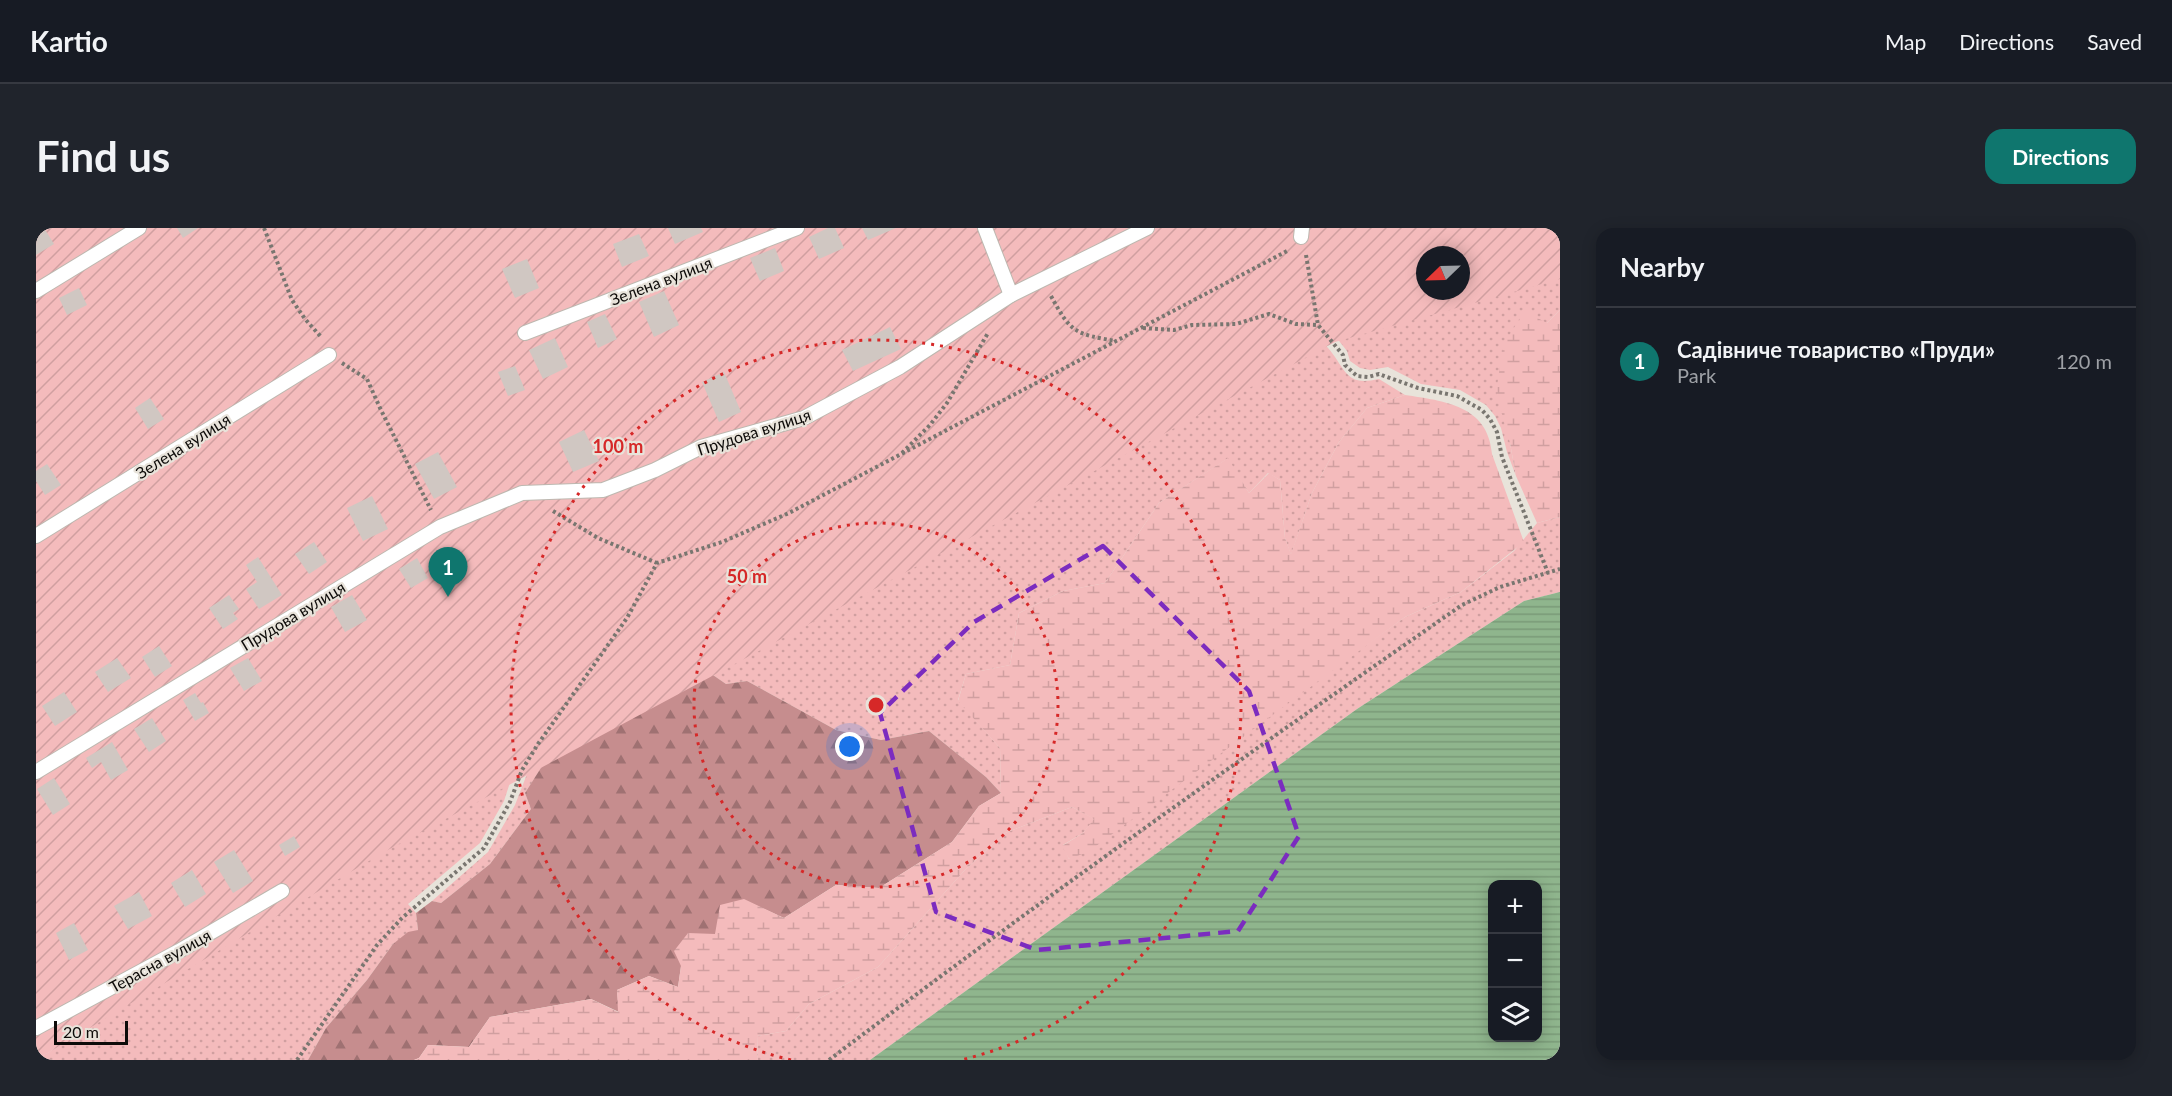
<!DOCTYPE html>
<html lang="en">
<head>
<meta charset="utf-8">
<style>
  body { margin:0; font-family:Lato,sans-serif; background:#20242c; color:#f1f3f6 }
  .controls { position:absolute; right:18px; bottom:18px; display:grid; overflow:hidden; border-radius:12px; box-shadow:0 3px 15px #0003 }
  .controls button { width:54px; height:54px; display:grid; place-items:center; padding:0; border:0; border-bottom:2px solid #363941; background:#171b24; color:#f1f3f6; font:30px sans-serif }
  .compass { position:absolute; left:1380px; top:18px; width:54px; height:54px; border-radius:50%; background:#171b24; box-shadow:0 3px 15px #0003; rotate:247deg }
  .scale { position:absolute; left:18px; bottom:15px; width:74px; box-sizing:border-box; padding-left:6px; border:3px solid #0d0b09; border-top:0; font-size:16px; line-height:21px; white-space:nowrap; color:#0d0b09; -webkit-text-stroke:4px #e8e3da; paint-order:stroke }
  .you { position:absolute; left:814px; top:519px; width:21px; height:21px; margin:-15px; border:4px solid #fff; border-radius:50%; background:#1a73e8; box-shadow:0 0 0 9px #1a73e833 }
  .badge { display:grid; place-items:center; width:39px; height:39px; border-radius:50%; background:#0f766e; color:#fff; font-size:20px; font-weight:700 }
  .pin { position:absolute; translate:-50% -50px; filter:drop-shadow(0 2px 3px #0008) }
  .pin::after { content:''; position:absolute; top:32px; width:21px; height:18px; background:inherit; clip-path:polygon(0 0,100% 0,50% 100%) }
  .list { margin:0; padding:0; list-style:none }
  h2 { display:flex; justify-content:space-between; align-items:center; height:78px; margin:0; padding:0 24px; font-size:26px }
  h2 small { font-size:20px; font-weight:400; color:#9ea1a6 }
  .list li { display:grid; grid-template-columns:39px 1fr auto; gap:18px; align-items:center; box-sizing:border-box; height:108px; padding:0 24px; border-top:2px solid #363941 }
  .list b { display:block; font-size:22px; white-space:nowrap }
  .list p { margin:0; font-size:20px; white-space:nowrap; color:#9ea1a6 }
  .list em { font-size:20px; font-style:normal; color:#9ea1a6 }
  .icon { flex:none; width:33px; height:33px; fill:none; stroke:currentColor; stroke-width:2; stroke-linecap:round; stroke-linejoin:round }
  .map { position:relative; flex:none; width:1524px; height:832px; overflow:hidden; border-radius:18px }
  header { display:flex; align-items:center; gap:36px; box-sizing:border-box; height:84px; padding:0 30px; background:#171b24; border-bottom:2px solid #363941 }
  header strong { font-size:28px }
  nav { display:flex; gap:33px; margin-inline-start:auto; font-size:21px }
  .intro { display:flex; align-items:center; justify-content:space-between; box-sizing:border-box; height:144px; padding:0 36px }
  h1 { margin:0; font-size:42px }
  .button { padding:15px 27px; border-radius:18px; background:#0f766e; color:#fff; font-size:21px; font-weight:700 }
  main { display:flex; gap:36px; padding:0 36px }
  aside { flex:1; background:#171b24; border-radius:18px; box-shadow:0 3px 15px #0003 }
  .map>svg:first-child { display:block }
  .grass { fill:url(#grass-dots) }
  .forest { fill:url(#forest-firs) }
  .wetland { fill:url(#wetland-marsh) }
  .garden { fill:url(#garden-furrows); fill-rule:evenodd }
  .water { fill:url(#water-rules); fill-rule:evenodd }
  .building { fill:#d0c7c2 }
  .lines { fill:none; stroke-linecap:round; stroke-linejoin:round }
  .lane-casing { stroke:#bdb8b0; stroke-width:16 }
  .path { stroke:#797670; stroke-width:4; stroke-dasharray:3 3; stroke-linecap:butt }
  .lane { stroke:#fff; stroke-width:14 }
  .marked { fill:none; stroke:#7b2cbf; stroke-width:4.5; stroke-dasharray:12 8; stroke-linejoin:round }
  .ring { fill:none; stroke:#d62828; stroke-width:3; stroke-dasharray:3 6 }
  .labels { text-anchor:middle; stroke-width:4.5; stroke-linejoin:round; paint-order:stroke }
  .street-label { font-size:16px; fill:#0d0b09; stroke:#e8e3da }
  .centre { fill:#d62828; stroke:#e8e3da; stroke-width:3 }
  .ring-label { font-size:18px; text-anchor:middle; font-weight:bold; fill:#d62828; stroke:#e8e3da; stroke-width:4.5; stroke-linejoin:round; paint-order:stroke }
</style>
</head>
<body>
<header>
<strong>Kartio</strong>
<nav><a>Map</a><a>Directions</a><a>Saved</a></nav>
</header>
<div class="intro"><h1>Find us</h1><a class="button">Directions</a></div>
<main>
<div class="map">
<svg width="1524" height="832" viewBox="0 0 1524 832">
  <defs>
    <pattern id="grass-dots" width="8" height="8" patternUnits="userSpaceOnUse" patternTransform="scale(1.5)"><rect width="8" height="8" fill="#f4bbbc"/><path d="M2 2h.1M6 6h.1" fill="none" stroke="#d09fa0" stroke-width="1.8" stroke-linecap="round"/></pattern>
    <pattern id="forest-firs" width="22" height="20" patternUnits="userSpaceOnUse" patternTransform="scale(1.5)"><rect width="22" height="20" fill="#c68d8e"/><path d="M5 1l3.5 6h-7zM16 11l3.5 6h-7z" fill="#9f7172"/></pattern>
    <pattern id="wetland-marsh" width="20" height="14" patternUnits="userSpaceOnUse" patternTransform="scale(1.5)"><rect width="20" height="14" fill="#f4bbbc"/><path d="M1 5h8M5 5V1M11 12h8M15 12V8" fill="none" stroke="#d09fa0"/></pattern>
    <pattern id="garden-furrows" width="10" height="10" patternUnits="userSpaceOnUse" patternTransform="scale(1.5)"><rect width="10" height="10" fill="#f4bbbc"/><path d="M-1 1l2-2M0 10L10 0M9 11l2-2" fill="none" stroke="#d09fa0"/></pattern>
    <pattern id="water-rules" width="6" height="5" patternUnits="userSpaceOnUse" patternTransform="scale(1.5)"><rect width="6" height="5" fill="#8fb58d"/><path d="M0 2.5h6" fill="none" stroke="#7a9a78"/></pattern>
  </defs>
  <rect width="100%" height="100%" fill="#e8e3da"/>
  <!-- grass -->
  <g class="grass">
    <path d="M1137,0H1261C1261,20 1269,89 1279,104C1285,113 1293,120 1299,129C1312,149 1316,157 1343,151L1369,167L1331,180L1303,214L1276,265L1255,327L1249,310L1244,252L1232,245L1213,265L1191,231L1123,275L1069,355L1027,363L983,385L974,437L930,446L922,472L964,520L965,565L950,549L893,503L845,512L800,502L711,453L690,456L661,436L611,394L573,435L570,455L536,506L517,522L489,565L495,581L454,636L405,675L396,673L452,624L479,577L491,546L507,519L603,380L622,343L626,327L509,269L567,268L596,264L693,217L769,196L883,135L974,79Z"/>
    <path d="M1524,0V82L1511,95L1474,215L1480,248L1471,224L1465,200L1459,188L1450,177L1424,162L1385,156L1352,139L1334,142L1324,140L1314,133L1311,123L1296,104L1389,63H1425V27Z"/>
    <path d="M1524,289V364L1488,373L1321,481L834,832H722L721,808L750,803L773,776L842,739L928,643L969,605L1036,579L1059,591L1047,605L1027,617L1033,631L1369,389L1425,364L1478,323L1501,295Z"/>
    <path d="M479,539L468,573L444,615L372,676L380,685L382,702L357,716L331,752L290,800L272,832H0Z"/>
  </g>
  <!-- forest -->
  <path class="forest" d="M661,436L690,456L711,453L800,502L845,512L893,503L950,549L965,565L943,578L916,614L843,660L800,657L748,690L708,672L679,706L645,738L642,759L613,748L581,762L583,784L555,771L454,789L433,819L392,817L383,830L378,832H272L290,800L331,752L357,716L372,704L382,702L380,685L396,673L405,675L454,636L495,581L489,565L517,521Z"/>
  <!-- wetland -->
  <g class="wetland">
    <path d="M1524,82V289L1501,295L1480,248L1474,215L1460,165L1467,118L1488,83L1511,95Z"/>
    <path d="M1369,167C1408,173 1452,177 1456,226L1488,314L1425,364L1369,389L1052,624L1033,631L1026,618L1047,605L1058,591L1036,579L969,605L928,643L842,739L773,776L750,803L721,808L722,832H378L383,830L392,817L433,819L454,789L555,771L582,784L581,762L613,748L642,759L645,738L638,723L652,705L679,706L684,677L708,671L748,690L800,657L843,660L916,614L943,578L965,565L964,520L922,473L930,446L974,437L983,385L1027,363L1069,355L1123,275L1192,230L1213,265L1233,245L1244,252L1249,310L1255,326L1276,265L1303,214L1331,180Z"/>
  </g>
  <!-- garden -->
  <path class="garden" d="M0,0H1524V51L1299,114L348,624L0,832ZM1389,27H1425V63H1389Z"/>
  <!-- water -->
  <path class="water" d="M1524,364V832H834L1321,481L1488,373ZM1456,656H1502V810H1456Z"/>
  <!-- building -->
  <g class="building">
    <path d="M0,0H8L18,16L0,27Z"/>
    <path d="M141,0H162L147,10Z"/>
    <path d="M632,0H665L667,4L639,16Z"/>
    <path d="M792,0H799L808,20L783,31L773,9Z"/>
    <path d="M826,0H860L832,12Z"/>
    <path d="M603,6L613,28L586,39L577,16Z"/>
    <path d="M739,20L748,43L724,53L714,30Z"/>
    <path d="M491,31L503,60L479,70L466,41Z"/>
    <path d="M43,60L51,77L31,87L23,70Z"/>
    <path d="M628,63L643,97L618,109L603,74Z"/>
    <path d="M569,86L581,111L562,120L551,94Z"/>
    <path d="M854,99L865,121L817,143L806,122Z"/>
    <path d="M519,110L532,139L507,151L493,122Z"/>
    <path d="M479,138L489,162L472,168L462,144Z"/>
    <path d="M688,144L705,184L683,194L666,154Z"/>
    <path d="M114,170L128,191L112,201L99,180Z"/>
    <path d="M548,202L563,233L537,244L523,214Z"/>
    <path d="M402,224L421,259L398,271L379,236Z"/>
    <path d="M11,236L25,257L9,267L0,253V243Z"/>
    <path d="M336,268L352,301L327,313L311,280Z"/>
    <path d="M278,314L291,334L273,346L259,326Z"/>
    <path d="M222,329L246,367L223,381L210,361L221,354L210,337Z"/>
    <path d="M381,330L392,350L375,360L363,341Z"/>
    <path d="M193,367L203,381L197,385L202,391L187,401L173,380Z"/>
    <path d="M316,367L331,392L309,404L295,379Z"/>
    <path d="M123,418L136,438L119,449L106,429Z"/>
    <path d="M81,430L95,450L72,464L59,444Z"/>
    <path d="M212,430L226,453L208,463L194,440Z"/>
    <path d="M28,464L41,484L19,498L6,478Z"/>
    <path d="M159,465L165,475L167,474L173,485L159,493L147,472Z"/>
    <path d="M116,490L130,513L113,524L98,501Z"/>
    <path d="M76,514L92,542L75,552L65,534L56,540L50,530Z"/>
    <path d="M18,550L34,576L17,587L1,561Z"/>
    <path d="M258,608L264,619L249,628L243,617Z"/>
    <path d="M198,622L217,653L197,665L178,634Z"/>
    <path d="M156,642L170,666L149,679L135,655Z"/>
    <path d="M103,664L116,688L92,701L78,678Z"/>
    <path d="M38,695L52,722L33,732L20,705Z"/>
  </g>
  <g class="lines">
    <defs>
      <g id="lane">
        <path d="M949,0L975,67"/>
        <path d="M1265,9L1266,0"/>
        <path d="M0,63L103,0"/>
        <path d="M489,105L761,0"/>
        <path d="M0,308L293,127"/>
        <path d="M0,544L404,299L486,265L567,262L619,242L665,219L768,190L864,139L975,67L1111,0"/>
        <path d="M0,800L143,723L246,663"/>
      </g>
    </defs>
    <!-- lane casing -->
    <use href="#lane" class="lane-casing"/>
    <!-- path -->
    <g class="path">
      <path d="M228,0L256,72L269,91L286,110"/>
      <path d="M1270,27L1282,97L1307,127L1309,137L1321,148L1332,149L1343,146L1382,160L1421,168L1446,182L1454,191L1461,204L1466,229L1512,345"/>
      <path d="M1015,68C1035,105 1039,106 1080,113"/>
      <path d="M1107,100L1138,102L1156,97L1200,96L1233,86L1260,96L1282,97"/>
      <path d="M306,135L331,151L344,180L395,282"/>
      <path d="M866,225L894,197L911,175L952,105"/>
      <path d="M517,283L562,310L621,335"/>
      <path d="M261,832L341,717L366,690L448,620L474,574L486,542L502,516L591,390L621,335L686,314L753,285L1253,22"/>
      <path d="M793,832C1000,675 1213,525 1426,377L1464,359L1524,341"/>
    </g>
    <!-- lane -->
    <use href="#lane" class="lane"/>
  </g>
  <!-- marked area -->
  <path class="marked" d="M1067,318L1213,463L1263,608L1202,703L1001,722L900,684L844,485L938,394Z"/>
  <!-- distance rings -->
  <g class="ring">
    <circle cx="840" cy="477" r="182"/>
    <path d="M755 832A365 365 0 1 1 925 832"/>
  </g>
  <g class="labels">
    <!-- street labels -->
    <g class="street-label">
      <text transform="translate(625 53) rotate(-21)" y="6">Зелена вулиця</text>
      <text transform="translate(718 204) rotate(-18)" y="6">Прудова вулиця</text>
      <text transform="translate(147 218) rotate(-32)" y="6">Зелена вулиця</text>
      <text transform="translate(257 388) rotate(-31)" y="6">Прудова вулиця</text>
      <text transform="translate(124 733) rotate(-29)" y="6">Терасна вулиця</text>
    </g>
  </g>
  <circle cx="840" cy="477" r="9" class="centre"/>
  <g class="ring-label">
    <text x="582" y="225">100 m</text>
    <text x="711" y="355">50 m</text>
  </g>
</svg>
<div class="controls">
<button>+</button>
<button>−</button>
<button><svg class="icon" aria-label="layers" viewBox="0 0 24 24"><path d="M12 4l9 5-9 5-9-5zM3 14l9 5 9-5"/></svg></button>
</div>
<svg class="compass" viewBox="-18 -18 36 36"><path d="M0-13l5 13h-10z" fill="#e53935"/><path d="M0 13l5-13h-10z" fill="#9ea1a6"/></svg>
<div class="scale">20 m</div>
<div class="you"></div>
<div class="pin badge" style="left:412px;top:369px">1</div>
</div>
<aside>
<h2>Nearby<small></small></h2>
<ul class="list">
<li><span class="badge">1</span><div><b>Садівниче товариство «Пруди»</b><p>Park</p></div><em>120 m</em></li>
</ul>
</aside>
</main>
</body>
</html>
